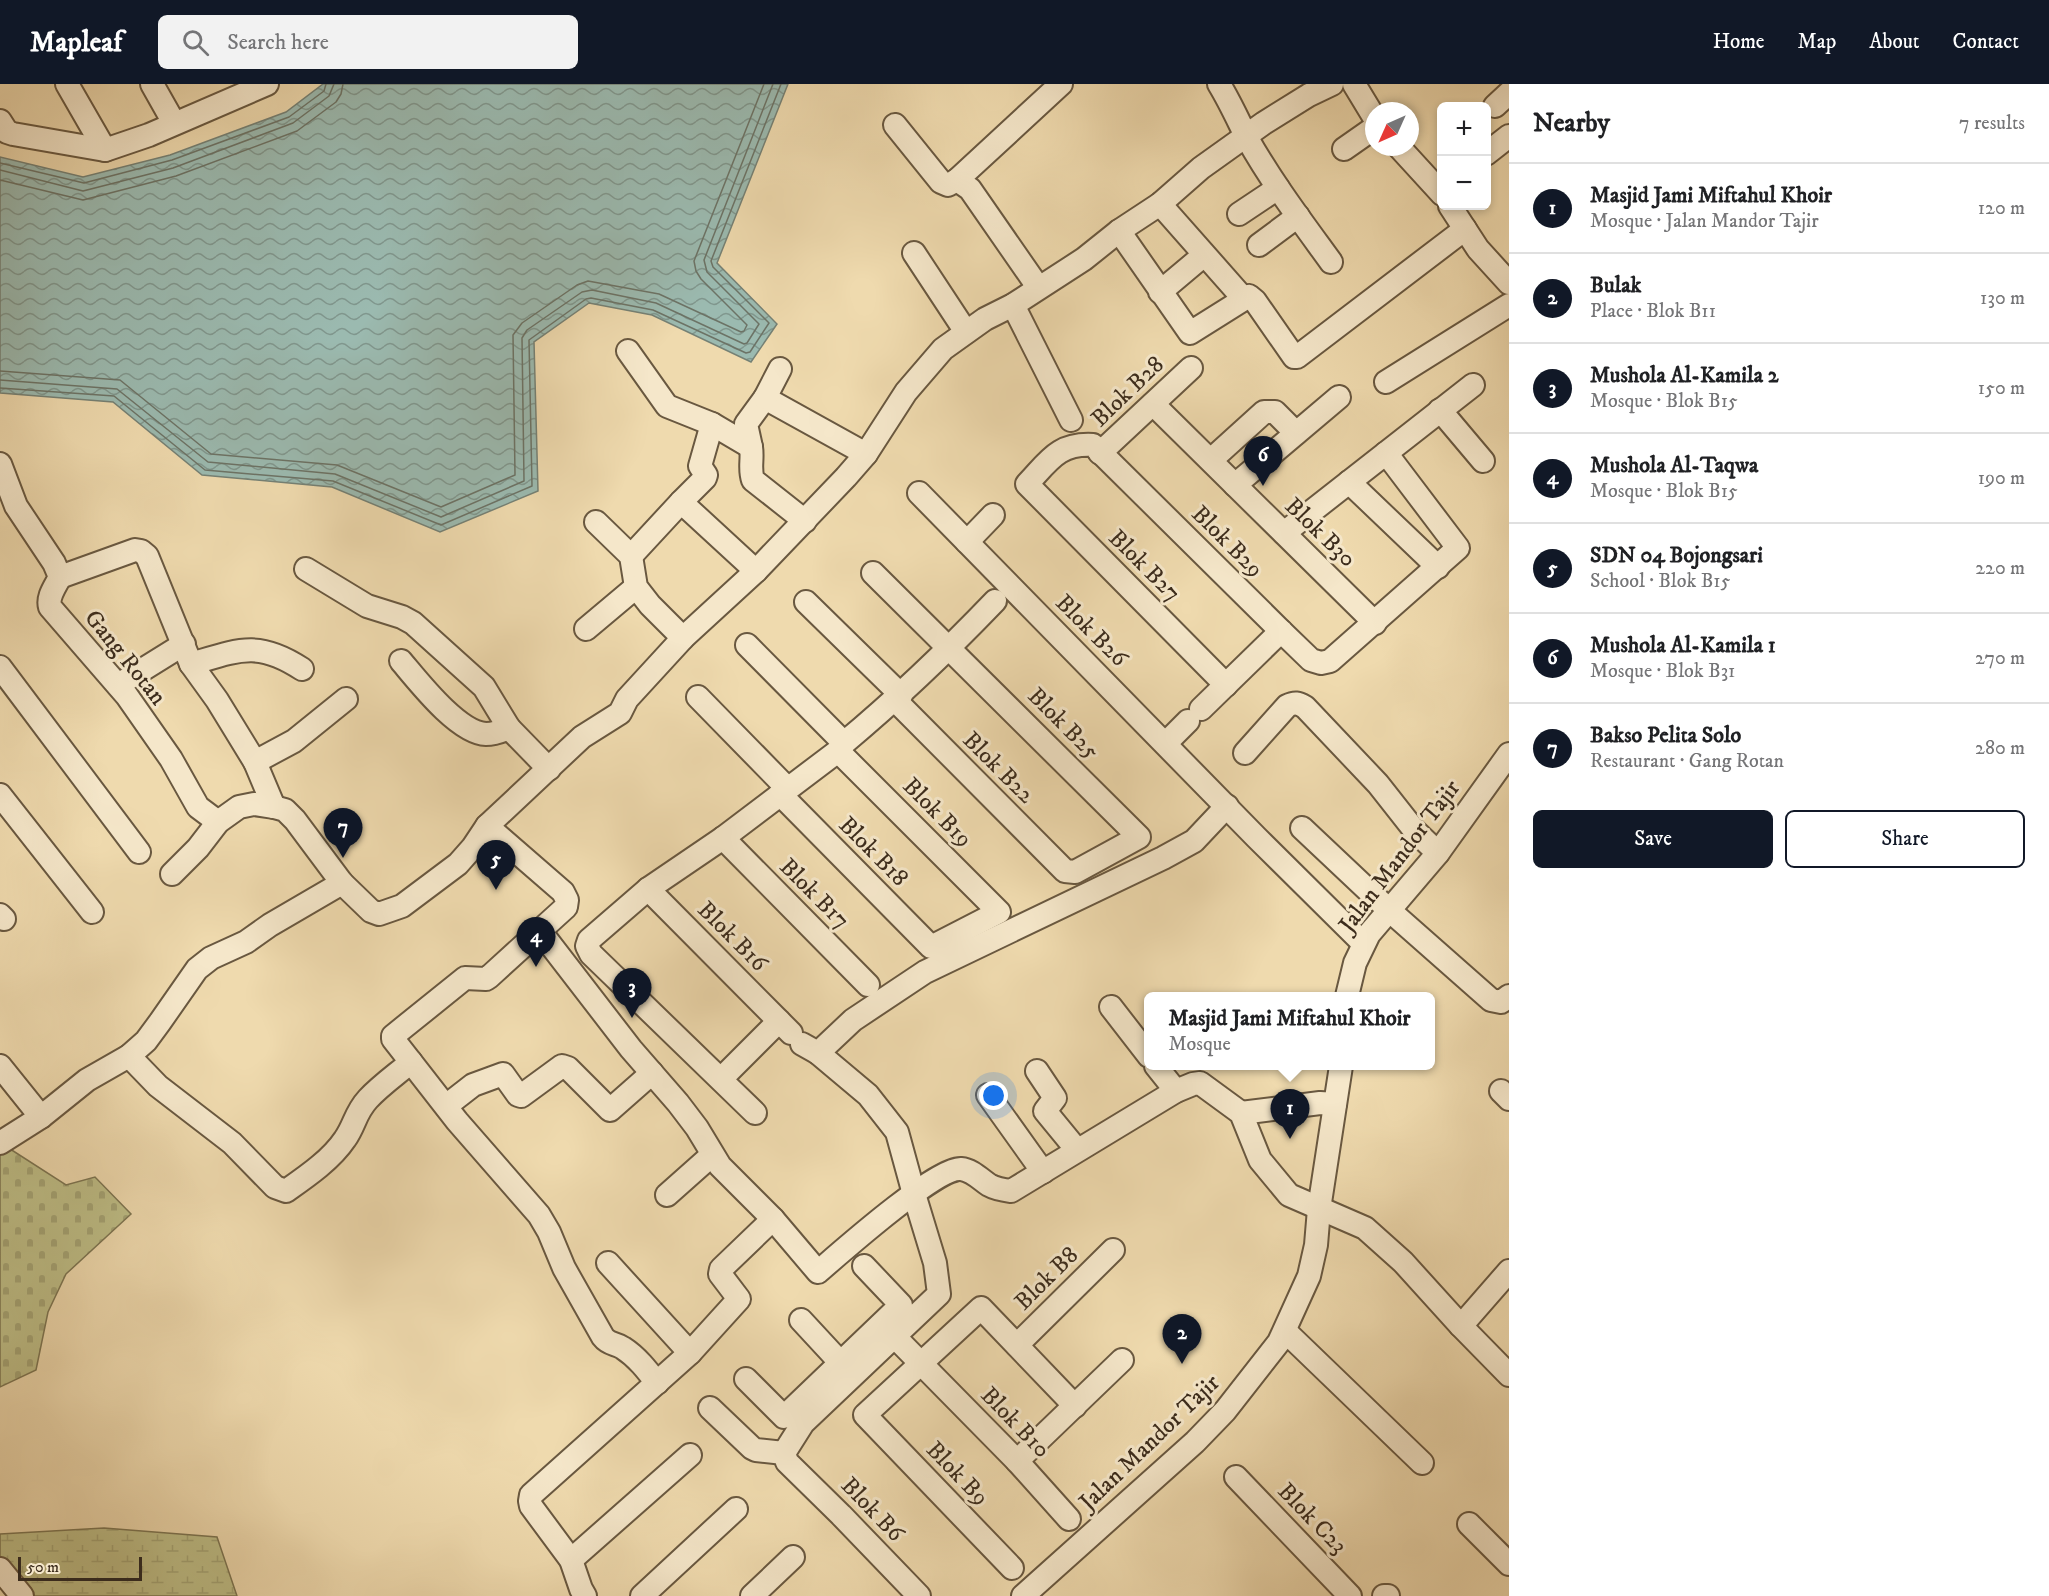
<!DOCTYPE html>
<html lang="en">
<head>
<meta charset="utf-8">
<style>
  body { margin:0; font-family:"IM FELL DW Pica",serif; background:#f2f2f2; color:#202124 }
  .controls { position:absolute; right:18px; top:18px; display:grid; overflow:hidden; border-radius:9px; box-shadow:0 3px 9px #0003 }
  .controls button { width:54px; height:54px; display:grid; place-items:center; padding:0; border:0; border-bottom:2px solid #e0e0e0; background:#fff; color:#202124; font:30px sans-serif }
  .compass { position:absolute; left:1365px; top:18px; width:54px; height:54px; border-radius:50%; background:#fff; box-shadow:0 3px 9px #0003; rotate:225deg }
  .scale { position:absolute; left:18px; bottom:15px; width:124px; box-sizing:border-box; padding-left:6px; border:3px solid #3c2c1c; border-top:0; font-size:16px; line-height:21px; white-space:nowrap; color:#3c2c1c; -webkit-text-stroke:4px #f5e7ca; paint-order:stroke }
  .you { position:absolute; left:994px; top:1012px; width:21px; height:21px; margin:-15px; border:4px solid #fff; border-radius:50%; background:#1a73e8; box-shadow:0 0 0 9px #1a73e833 }
  .badge { display:grid; place-items:center; width:39px; height:39px; border-radius:50%; background:#111827; color:#fff; font-size:20px; font-weight:700 }
  .pin { position:absolute; translate:-50% -50px; filter:drop-shadow(0 2px 3px #0008) }
  .pin::after { content:''; position:absolute; top:32px; width:21px; height:18px; background:inherit; clip-path:polygon(0 0,100% 0,50% 100%) }
  .popup { position:absolute; left:1144px; top:908px; width:291px; height:78px; box-sizing:border-box; display:grid; place-content:center; border-radius:9px; background:#fff; filter:drop-shadow(0 2px 4px #0005); font-size:20px; white-space:nowrap; color:#757577 }
  .popup b { font-size:22px; color:#202124 }
  .popup::after { content:''; position:absolute; left:50%; top:100%; margin-left:-12px; border:12px solid transparent; border-top-color:#fff }
  .list { margin:0; padding:0; list-style:none }
  h2 { display:flex; justify-content:space-between; align-items:center; height:78px; margin:0; padding:0 24px; font-size:26px }
  h2 small { font-size:20px; font-weight:400; color:#757577 }
  .list li { display:grid; grid-template-columns:39px 1fr auto; gap:18px; align-items:center; box-sizing:border-box; height:90px; padding:0 24px; border-top:2px solid #e0e0e0 }
  .list b { display:block; font-size:22px; white-space:nowrap }
  .list p { margin:0; font-size:20px; white-space:nowrap; color:#757577 }
  .list em { font-size:20px; font-style:normal; color:#757577 }
  .actions { display:flex; gap:12px; padding:18px 24px }
  .actions a { flex:1; padding:14px 0; border:2px solid #111827; border-radius:9px; text-align:center; font-size:21px; color:#111827 }
  .actions .main { background:#111827; color:#fff }
  .icon { flex:none; width:33px; height:33px; fill:none; stroke:currentColor; stroke-width:2; stroke-linecap:round; stroke-linejoin:round }
  .map { position:relative; flex:none; width:1509px; height:1512px; overflow:hidden }
  header { display:flex; align-items:center; gap:36px; box-sizing:border-box; height:84px; padding:0 30px; background:#111827; color:#fff }
  header strong { font-size:28px }
  nav { display:flex; gap:33px; margin-inline-start:auto; font-size:21px }
  .search { width:420px; height:54px; background:#f2f2f2; display:flex; align-items:center; gap:15px; box-sizing:border-box; padding:0 21px; border-radius:9px; color:#757577; font-size:22px }
  main { display:flex }
  aside { flex:1; background:#fff }
  .map>svg:first-child { display:block }
  .wetland { fill:url(#wetland-marsh); stroke:#7d7552; stroke-width:1.5 }
  .cemetery { fill:url(#cemetery-stones); stroke:#7d7552; stroke-width:1.5 }
  .water { fill:url(#water-waves); stroke:#758175; stroke-width:1.5 }
  .lines { fill:none; stroke-linecap:round; stroke-linejoin:round }
  .shore { stroke:#6c7366; stroke-width:1.5 }
  .minor-casing { stroke:#695840; stroke-width:26 }
  .minor { stroke:#f5e7ca; stroke-width:22 }
  .labels { text-anchor:middle; stroke-width:6; stroke-linejoin:round; paint-order:stroke }
  .street-label { font-size:24px; fill:#3c2c1c; stroke:#f5e7ca }
</style>
</head>
<body>
<header>
<strong>Mapleaf</strong>
<div class="search"><svg class="icon" aria-label="search" viewBox="0 0 24 24"><circle cx="10" cy="10" r="6"/><path d="M15 15l6 6"/></svg>Search here</div>
<nav><a>Home</a><a>Map</a><a>About</a><a>Contact</a></nav>
</header>
<main>
<div class="map">
<svg width="1509" height="1512" viewBox="0 0 1509 1512">
  <defs>
    <pattern id="wetland-marsh" width="20" height="14" patternUnits="userSpaceOnUse" patternTransform="scale(1.5)"><rect width="20" height="14" fill="#bebe87"/><path d="M1 5h8M5 5V1M11 12h8M15 12V8" fill="none" stroke="#a4a374"/></pattern>
    <pattern id="cemetery-stones" width="16" height="16" patternUnits="userSpaceOnUse" patternTransform="scale(1.5)"><rect width="16" height="16" fill="#bebe87"/><path d="M2 7V4a2 2 0 0 1 4 0v3zM10 15v-3a2 2 0 0 1 4 0v3z" fill="#a4a374"/></pattern>
    <pattern id="water-waves" width="16" height="10" patternUnits="userSpaceOnUse" patternTransform="scale(1.5)"><rect width="16" height="10" fill="#9bbab0"/><path d="M0 5q4-4 8 0t8 0" fill="none" stroke="#80978e"/></pattern>
  </defs>
  <rect width="100%" height="100%" fill="#efdaae"/>
  <filter id="stains"><feTurbulence type="fractalNoise" baseFrequency=".00333" numOctaves="4"/><feColorMatrix values="0 0 0 0 .2 0 0 0 0 .09 0 0 0 0 .02 0 0 0 .5 -.17"/></filter>
  <radialGradient id="worn" r=".72"><stop offset=".6" stop-color="#630" stop-opacity="0"/><stop offset="1" stop-color="#630" stop-opacity=".3"/></radialGradient>
  <!-- wetland -->
  <path class="wetland" d="M104,1444L217,1453L237,1512H26L0,1476V1450Z"/>
  <!-- cemetery -->
  <path class="cemetery" d="M7,1063L66,1101L95,1093L131,1130L66,1190L48,1228L36,1286L0,1303V1066Z"/>
  <!-- water -->
  <path class="water" d="M323,0H788L717,179L777,240L751,278L652,231L589,219L534,258L538,407L440,448L332,403L202,391L113,318L0,309V73L83,93L170,71L286,28Z"/>
  <g class="lines">
    <!-- shore -->
    <g class="shore">
      <path d="M0,79L84,99L172,76L289,33L324,7L326,0"/>
      <path d="M0,86L83,107L173,84L293,39L329,12L334,0"/>
      <path d="M0,96L83,116L176,92L297,47L336,18L341,10L343,0"/>
      <path d="M0,287L120,296L211,370L337,381L441,423L515,391L513,251L522,239L577,201L588,197L659,210L741,248L744,247L747,241L701,195L696,187L694,177L764,0"/>
      <path d="M0,296L117,305L208,378L335,390L441,433L524,397L522,254L527,246L582,208L592,206L656,219L744,260L747,259L759,240L707,188L704,176L773,0"/>
      <path d="M0,304L114,312L205,386L333,397L441,441L532,402L529,256L586,215L591,214L653,226L746,269L750,268L769,239L713,183L711,177L781,0"/>
    </g>
    <defs>
      <g id="minor">
        <path d="M67,0L105,66"/>
        <path d="M152,0L174,39"/>
        <path d="M1219,0C1230,18 1238,36 1247,54C1271,97 1302,138 1331,178"/>
        <path d="M1354,0L1374,33"/>
        <path d="M1495,22L1509,9"/>
        <path d="M0,37L7,48L13,50L105,66L149,51L267,0"/>
        <path d="M895,41L941,98L948,101L957,96L1061,0"/>
        <path d="M1399,63L1442,110"/>
        <path d="M1344,65L1374,44"/>
        <path d="M1486,70L1509,52"/>
        <path d="M957,96L970,105L1038,203"/>
        <path d="M1160,120L1243,214"/>
        <path d="M1450,122L1478,165L1509,199"/>
        <path d="M1239,130L1278,104"/>
        <path d="M1119,147L1190,249L1249,212L1255,217L1294,273H1297L1465,145"/>
        <path d="M1259,161L1298,132"/>
        <path d="M914,169L966,248"/>
        <path d="M1160,208L1204,171"/>
        <path d="M1013,221L1071,336"/>
        <path d="M628,267L667,322L712,340L751,363L746,340L765,314L866,370"/>
        <path d="M1386,298L1509,221"/>
        <path d="M765,314L780,285"/>
        <path d="M1153,320L1375,539"/>
        <path d="M1440,326L1483,377"/>
        <path d="M751,363C753,375 749,385 753,396L805,437"/>
        <path d="M1100,369L1191,284"/>
        <path d="M1211,376L1264,328H1275L1296,349"/>
        <path d="M0,380L16,422L54,479L60,493C55,503 47,513 50,523L127,612L171,675L198,723L218,738"/>
        <path d="M1349,398L1438,483"/>
        <path d="M1235,401L1339,313"/>
        <path d="M919,409L1257,754L1363,859"/>
        <path d="M681,418L756,487"/>
        <path d="M596,438L631,472L636,503L650,521L683,554"/>
        <path d="M1284,449L1473,301"/>
        <path d="M967,458L993,431"/>
        <path d="M631,472L681,418L705,394L706,391L700,382L712,340"/>
        <path d="M306,485L367,522L402,533L413,539L484,603L509,644"/>
        <path d="M873,489L1139,753L1075,788L1065,787L895,616"/>
        <path d="M60,493L135,466L141,467L147,472L191,580L217,616L255,678L274,723"/>
        <path d="M806,518L901,611"/>
        <path d="M586,545L636,503"/>
        <path d="M747,561L844,659"/>
        <path d="M401,577C418,597 458,649 486,650C494,650 502,647 509,644L549,685"/>
        <path d="M191,580C238,566 258,556 302,585"/>
        <path d="M0,583L139,768"/>
        <path d="M118,601L184,560"/>
        <path d="M1226,601L1027,400C1049,377 1058,359 1093,361L1281,547L1311,576L1321,579L1330,577L1458,464L1386,369"/>
        <path d="M698,613L787,704"/>
        <path d="M1201,625L1281,547"/>
        <path d="M1166,659L1188,637"/>
        <path d="M1245,669L1287,622C1295,618 1298,619 1305,623L1378,700L1415,747L1438,769"/>
        <path d="M255,678L294,657L346,615"/>
        <path d="M780,710L931,863L999,828L838,667"/>
        <path d="M0,711L92,828"/>
        <path d="M1302,744L1389,826L1491,916L1501,918L1509,912"/>
        <path d="M723,754L868,901"/>
        <path d="M172,790L198,764L218,738L239,723L254,720L274,723L285,726L295,736L342,799L371,827L379,830L402,822L458,780L473,763L487,742L582,653L620,629L627,615L683,554L756,487L846,393L866,370L906,308L943,265L985,235L1013,221L1084,175L1119,147L1160,120L1201,84L1264,39L1309,11L1332,0"/>
        <path d="M648,805L779,937"/>
        <path d="M0,831L4,835"/>
        <path d="M540,847L631,965L678,1019L697,1044L720,1082L773,1135L818,1188C840,1169 937,1083 961,1085C972,1086 980,1095 989,1101C996,1105 1003,1106 1011,1107L1176,1007L1193,1000L1200,999L1241,1029L1260,1076L1289,1111L1365,1144L1403,1178L1461,1242L1509,1291"/>
        <path d="M1347,912L1355,879L1369,850L1438,769L1509,670"/>
        <path d="M1111,923L1149,972"/>
        <path d="M802,960L818,969L853,936L925,888L1163,774L1194,757L1227,722"/>
        <path d="M818,969L868,1011L897,1048L914,1110L935,1179L939,1210L803,1339L784,1369L787,1378L841,1431L919,1512"/>
        <path d="M129,972L158,1002L232,1059L275,1103L286,1107C306,1093 331,1076 345,1055C355,1041 355,1029 368,1015C381,1001 397,990 411,978L393,955V952L465,894L486,895L489,893L566,823L567,816L563,808L487,742"/>
        <path d="M411,978L457,1037L539,1131L549,1148L564,1184L603,1253C609,1261 616,1259 623,1264C637,1273 647,1286 657,1299"/>
        <path d="M0,982L41,1033"/>
        <path d="M1156,982L1176,1007"/>
        <path d="M1037,987L1055,1014L1045,1027L1077,1066"/>
        <path d="M721,995L779,937L791,949"/>
        <path d="M1501,1007L1509,1015"/>
        <path d="M988,1011L1043,1088"/>
        <path d="M446,1022L473,1001L503,990L518,1011L521,1012L562,982L568,984L610,1026L652,989"/>
        <path d="M755,1029L591,870L587,862L589,856L648,805L723,754L838,667L844,659C898,614 947,567 995,517"/>
        <path d="M1241,1029L1320,1019L1335,1020"/>
        <path d="M0,1059L41,1033L87,996L129,972L146,957L160,938L197,885L211,874L246,858L270,841L342,799"/>
        <path d="M667,1111L712,1071"/>
        <path d="M801,1236L851,1290"/>
        <path d="M1461,1242L1509,1187"/>
        <path d="M1285,1247L1422,1379"/>
        <path d="M894,1252L1017,1377L1069,1435"/>
        <path d="M1017,1261L1113,1166"/>
        <path d="M690,1269L739,1215L720,1190L721,1185L773,1135"/>
        <path d="M746,1295L784,1333L901,1221L864,1182"/>
        <path d="M710,1324L752,1364L756,1366L784,1369"/>
        <path d="M1017,1377L1122,1276"/>
        <path d="M1236,1393L1350,1512"/>
        <path d="M1469,1440L1509,1480"/>
        <path d="M571,1476L690,1371"/>
        <path d="M1012,1484L865,1331L981,1224L1075,1322"/>
        <path d="M0,1485L22,1512"/>
        <path d="M585,1512L581,1505L571,1476L531,1422L530,1417L531,1411L690,1269L608,1179"/>
        <path d="M642,1512L736,1425"/>
        <path d="M752,1512L793,1473"/>
        <path d="M1023,1512L1195,1358L1225,1327L1279,1258L1309,1192L1316,1161L1319,1125L1341,982"/>
        <path d="M1384,1512H1388"/>
      </g>
    </defs>
    <!-- minor casing -->
    <use href="#minor" class="minor-casing"/>
    <!-- minor -->
    <use href="#minor" class="minor"/>
  </g>
  <g class="labels">
    <!-- street labels -->
    <g class="street-label">
      <text transform="translate(1127 307) rotate(-44)" y="8">Blok B28</text>
      <text transform="translate(1321 448) rotate(44)" y="8">Blok B30</text>
      <text transform="translate(1228 457) rotate(45)" y="8">Blok B29</text>
      <text transform="translate(1145 481) rotate(45)" y="8">Blok B27</text>
      <text transform="translate(1092 546) rotate(45)" y="8">Blok B26</text>
      <text transform="translate(126 573) rotate(51)" y="8">Gang Rotan</text>
      <text transform="translate(1064 639) rotate(45)" y="8">Blok B25</text>
      <text transform="translate(999 683) rotate(45)" y="8">Blok B22</text>
      <text transform="translate(938 728) rotate(45)" y="8">Blok B19</text>
      <text transform="translate(874 767) rotate(45)" y="8">Blok B18</text>
      <text transform="translate(1399 772) rotate(-53)" y="8">Jalan Mandor Tajir</text>
      <text transform="translate(815 809) rotate(45)" y="8">Blok B17</text>
      <text transform="translate(733 852) rotate(45)" y="8">Blok B16</text>
      <text transform="translate(1046 1194) rotate(-45)" y="8">Blok B8</text>
      <text transform="translate(1016 1338) rotate(46)" y="8">Blok B10</text>
      <text transform="translate(1149 1358) rotate(-44)" y="8">Jalan Mandor Tajir</text>
      <text transform="translate(958 1389) rotate(46)" y="8">Blok B9</text>
      <text transform="translate(873 1425) rotate(46)" y="8">Blok B6</text>
      <text transform="translate(1313 1434) rotate(46)" y="8">Blok C23</text>
    </g>
  </g>
  <rect width="100%" height="100%" filter="url(#stains)"/>
  <rect width="100%" height="100%" fill="url(#worn)"/>
</svg>
<div class="controls">
<button>+</button>
<button>−</button>
</div>
<svg class="compass" viewBox="-18 -18 36 36"><path d="M0-13l5 13h-10z" fill="#e53935"/><path d="M0 13l5-13h-10z" fill="#757577"/></svg>
<div class="scale">50 m</div>
<div class="you"></div>
<div class="pin badge" style="left:1290px;top:1055px">1</div>
<div class="popup"><b>Masjid Jami Miftahul Khoir</b>Mosque</div>
<div class="pin badge" style="left:1182px;top:1280px">2</div>
<div class="pin badge" style="left:632px;top:934px">3</div>
<div class="pin badge" style="left:536px;top:883px">4</div>
<div class="pin badge" style="left:496px;top:806px">5</div>
<div class="pin badge" style="left:1263px;top:402px">6</div>
<div class="pin badge" style="left:343px;top:774px">7</div>
</div>
<aside>
<h2>Nearby<small>7 results</small></h2>
<ul class="list">
<li><span class="badge">1</span><div><b>Masjid Jami Miftahul Khoir</b><p>Mosque · Jalan Mandor Tajir</p></div><em>120 m</em></li>
<li><span class="badge">2</span><div><b>Bulak</b><p>Place · Blok B11</p></div><em>130 m</em></li>
<li><span class="badge">3</span><div><b>Mushola Al-Kamila 2</b><p>Mosque · Blok B15</p></div><em>150 m</em></li>
<li><span class="badge">4</span><div><b>Mushola Al-Taqwa</b><p>Mosque · Blok B15</p></div><em>190 m</em></li>
<li><span class="badge">5</span><div><b>SDN 04 Bojongsari</b><p>School · Blok B15</p></div><em>220 m</em></li>
<li><span class="badge">6</span><div><b>Mushola Al-Kamila 1</b><p>Mosque · Blok B31</p></div><em>270 m</em></li>
<li><span class="badge">7</span><div><b>Bakso Pelita Solo</b><p>Restaurant · Gang Rotan</p></div><em>280 m</em></li>
</ul>
<div class="actions"><a class="main">Save</a><a>Share</a></div>
</aside>
</main>
</body>
</html>
